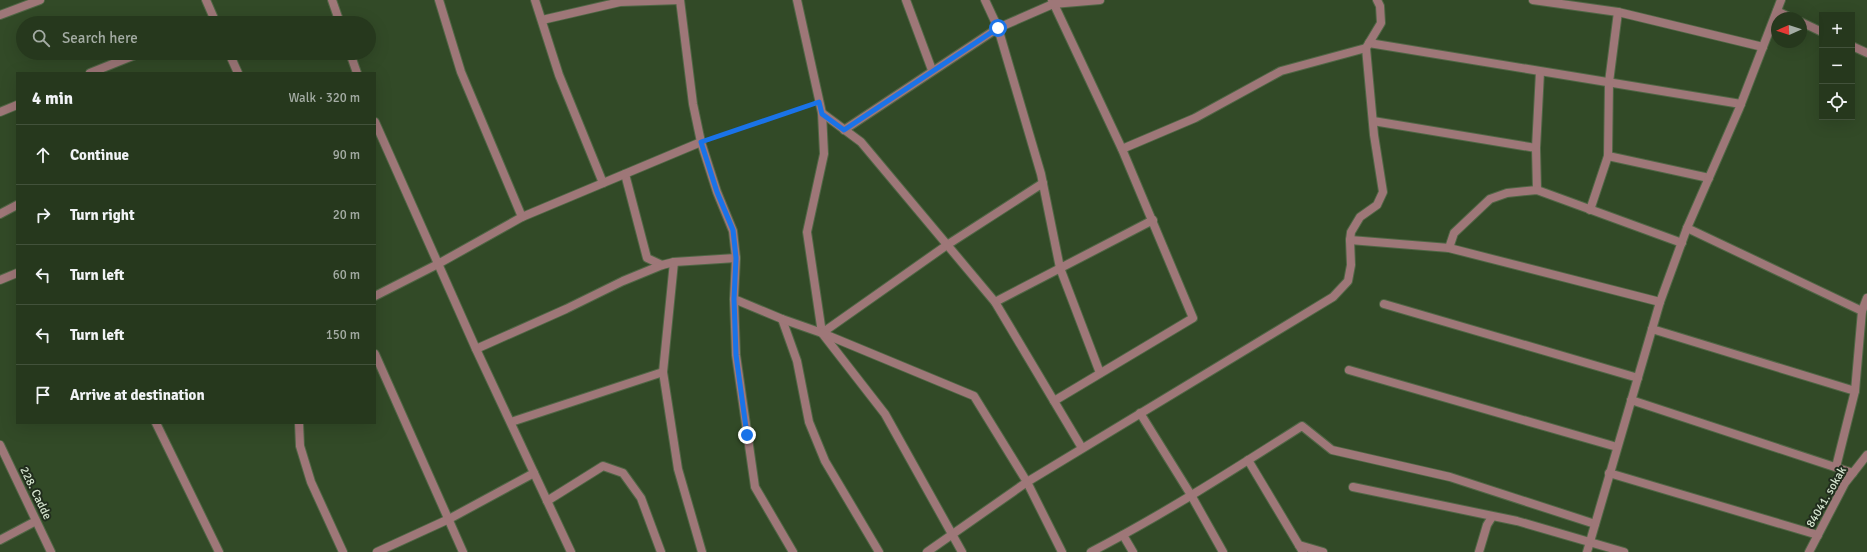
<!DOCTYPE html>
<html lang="en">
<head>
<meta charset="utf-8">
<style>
  body { margin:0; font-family:Signika,sans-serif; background:#32432a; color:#f1f3f6 }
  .controls { position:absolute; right:12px; top:12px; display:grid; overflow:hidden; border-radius:0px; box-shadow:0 4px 16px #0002 }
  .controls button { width:36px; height:36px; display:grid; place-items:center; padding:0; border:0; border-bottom:1px solid #42523b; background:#26381d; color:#f1f3f6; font:20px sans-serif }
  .compass { position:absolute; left:1771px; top:12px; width:36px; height:36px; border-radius:50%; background:#26381d; box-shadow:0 4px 16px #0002; rotate:267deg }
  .stop { position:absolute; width:12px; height:12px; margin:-9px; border:3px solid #1a73e8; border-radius:50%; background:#fff }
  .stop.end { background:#1a73e8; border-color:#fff; box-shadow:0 1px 4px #0008 }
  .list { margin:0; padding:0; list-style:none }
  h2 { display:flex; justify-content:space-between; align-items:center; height:52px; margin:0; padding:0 16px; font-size:17px }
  h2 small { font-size:13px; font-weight:400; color:#a4aca4 }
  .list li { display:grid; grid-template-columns:26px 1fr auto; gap:12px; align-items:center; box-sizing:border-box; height:60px; padding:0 16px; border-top:1px solid #42523b }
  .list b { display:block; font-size:15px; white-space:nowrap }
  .list em { font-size:13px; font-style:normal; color:#a4aca4 }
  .icon { flex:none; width:22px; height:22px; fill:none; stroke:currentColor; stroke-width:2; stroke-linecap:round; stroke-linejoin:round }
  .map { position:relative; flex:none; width:1867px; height:552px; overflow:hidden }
  .search { position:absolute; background:#26381d; box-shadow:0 4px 16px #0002; left:16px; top:16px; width:360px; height:44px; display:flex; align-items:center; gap:10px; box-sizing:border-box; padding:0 14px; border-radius:22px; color:#a4aca4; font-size:15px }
  .panel { position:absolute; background:#26381d; box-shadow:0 4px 16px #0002; left:16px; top:72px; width:360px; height:352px; border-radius:0px }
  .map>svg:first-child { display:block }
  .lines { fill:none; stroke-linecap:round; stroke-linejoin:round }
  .minor-casing { stroke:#506645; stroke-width:10 }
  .tertiary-casing { stroke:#506645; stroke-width:10 }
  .path { stroke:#8b9e83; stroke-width:2.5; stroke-dasharray:2 2; stroke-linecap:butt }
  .minor { stroke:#9e7778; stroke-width:8 }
  .tertiary { stroke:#9e7778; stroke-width:8 }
  .route { stroke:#1a73e8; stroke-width:5 }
  .labels { text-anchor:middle; stroke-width:4; stroke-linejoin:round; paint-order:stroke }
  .street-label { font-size:12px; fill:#d6e5d0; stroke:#212d1d }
</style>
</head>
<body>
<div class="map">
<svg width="1867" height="552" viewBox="0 0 1867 552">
  <rect width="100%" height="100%" fill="#324a27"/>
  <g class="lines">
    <defs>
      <g id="minor">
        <path d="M206,0L216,23"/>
        <path d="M439,0L461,72L522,217"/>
        <path d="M535,0L559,75L603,183"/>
        <path d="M680,0L693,104L701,142L717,192L733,231L736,258L734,299L736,355L755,487L793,552"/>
        <path d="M797,0L822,113L824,154L807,232L822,333L947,245L1043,183"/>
        <path d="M906,0L932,70"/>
        <path d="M985,0L998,28L1041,174L1060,268L1100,373"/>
        <path d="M1052,0L1122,149L1193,318L1054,401"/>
        <path d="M1533,0L1618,12L1763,47"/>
        <path d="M1777,11L1791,18"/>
        <path d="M0,15L40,0"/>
        <path d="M542,20L620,2L680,0"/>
        <path d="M1801,22L1822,32"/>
        <path d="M1369,43L1741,104"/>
        <path d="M1852,46L1867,53"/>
        <path d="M229,53L238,73"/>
        <path d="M90,73L140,53"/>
        <path d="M0,112L17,105"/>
        <path d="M822,113L861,142L995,302L1082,448"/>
        <path d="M1373,121L1536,148"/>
        <path d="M844,130L998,28L1053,4L1100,0"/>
        <path d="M1122,149L1195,118L1281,71L1366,48"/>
        <path d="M1608,156L1709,178"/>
        <path d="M625,174L647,258L662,265"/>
        <path d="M1537,190L1536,148L1540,72"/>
        <path d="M1590,210L1608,156L1609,82L1618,12"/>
        <path d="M0,214L17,205"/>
        <path d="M1687,228L1862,311"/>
        <path d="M1350,240L1449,248L1660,302"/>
        <path d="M1449,248L1454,233L1490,199L1507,193L1537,190L1682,243"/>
        <path d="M674,262L663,372L678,469L702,552"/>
        <path d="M0,280L17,273"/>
        <path d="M375,296L438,264L522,217L701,142"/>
        <path d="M734,299L782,319L797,361L809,422L825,461L879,552"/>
        <path d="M995,302L1153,220"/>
        <path d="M1384,304L1638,378"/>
        <path d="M782,319L822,333L885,414L962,552"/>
        <path d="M1652,329L1855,391"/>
        <path d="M822,333L974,396L1027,482L1062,552"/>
        <path d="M476,349L566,309L623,281L662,265L674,262L736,258"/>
        <path d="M375,354L463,552"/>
        <path d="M1349,370L1617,447"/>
        <path d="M1631,400L1853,473"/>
        <path d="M1140,413L1191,495L1223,552"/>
        <path d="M511,422L663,372"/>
        <path d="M156,423L219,552"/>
        <path d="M299,423L300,446L311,482L343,552"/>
        <path d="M1248,460L1303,552"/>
        <path d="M1836,467L1855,391L1862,311L1867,298"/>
        <path d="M1609,473L1818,535"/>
        <path d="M1353,487L1517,521L1624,552"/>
        <path d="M547,501L603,466L623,473L641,498L661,552"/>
        <path d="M1123,535L1133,552"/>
        <path d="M0,540L36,521"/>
        <path d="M1299,545L1323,552"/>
        <path d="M377,552L449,519L534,473"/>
        <path d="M927,552L1027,482L1333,297L1348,281L1351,265L1350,240L1351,232L1360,217L1377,205L1383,192L1374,135L1366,48L1381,23L1380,6L1377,0"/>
        <path d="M1091,552C1164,514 1233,470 1302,426L1332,450L1450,477L1595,524"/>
        <path d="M1479,552L1487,525L1492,517"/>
        <path d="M1587,552L1660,302L1687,228L1739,109L1781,0"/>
        <path d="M1809,552L1845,483L1867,455"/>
      </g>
      <g id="tertiary">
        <path d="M332,0L340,23"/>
        <path d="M350,53L357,73"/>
        <path d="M375,122L476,349L571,552"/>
        <path d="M0,445L51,552"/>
      </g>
    </defs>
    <!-- minor casing -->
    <use href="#minor" class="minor-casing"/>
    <!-- tertiary casing -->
    <use href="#tertiary" class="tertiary-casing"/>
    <!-- path -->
    <path class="path" d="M710,139L811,105"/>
    <!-- minor -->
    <use href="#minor" class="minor"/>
    <!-- tertiary -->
    <use href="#tertiary" class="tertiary"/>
  </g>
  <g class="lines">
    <!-- route -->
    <path class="route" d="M747,435L736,355L734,299L736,258L733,230L717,192L701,142L819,102L822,114L844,130L998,28"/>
  </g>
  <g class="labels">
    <!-- street labels -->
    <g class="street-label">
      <text transform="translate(36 493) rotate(64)" y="4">228. Cadde</text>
      <text transform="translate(1826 497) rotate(-60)" y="4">84041. sokak</text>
    </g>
  </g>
</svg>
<div class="controls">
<button>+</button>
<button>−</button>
<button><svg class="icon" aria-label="locate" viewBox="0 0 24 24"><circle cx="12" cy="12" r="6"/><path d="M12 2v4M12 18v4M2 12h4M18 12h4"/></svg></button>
</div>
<svg class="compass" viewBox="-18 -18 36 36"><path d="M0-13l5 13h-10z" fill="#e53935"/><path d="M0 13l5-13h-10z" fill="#a4aca4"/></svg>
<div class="stop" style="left:998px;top:28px"></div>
<div class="stop end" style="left:747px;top:435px"></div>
<div class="search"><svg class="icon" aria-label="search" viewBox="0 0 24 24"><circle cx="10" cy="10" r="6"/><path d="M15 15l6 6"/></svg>Search here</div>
<section class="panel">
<h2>4 min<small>Walk · 320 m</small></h2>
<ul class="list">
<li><svg class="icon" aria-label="ahead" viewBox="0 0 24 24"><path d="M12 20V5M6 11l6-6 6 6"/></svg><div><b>Continue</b></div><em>90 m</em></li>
<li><svg class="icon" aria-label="right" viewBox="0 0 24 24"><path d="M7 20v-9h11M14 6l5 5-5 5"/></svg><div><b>Turn right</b></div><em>20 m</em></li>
<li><svg class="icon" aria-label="left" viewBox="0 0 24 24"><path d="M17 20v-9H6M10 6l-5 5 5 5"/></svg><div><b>Turn left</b></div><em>60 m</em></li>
<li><svg class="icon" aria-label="left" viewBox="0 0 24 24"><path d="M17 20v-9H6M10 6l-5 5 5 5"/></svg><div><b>Turn left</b></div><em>150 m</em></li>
<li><svg class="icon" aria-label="arrive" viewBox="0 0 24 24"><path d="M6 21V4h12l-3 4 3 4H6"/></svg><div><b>Arrive at destination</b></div></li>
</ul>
</section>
</div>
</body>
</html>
